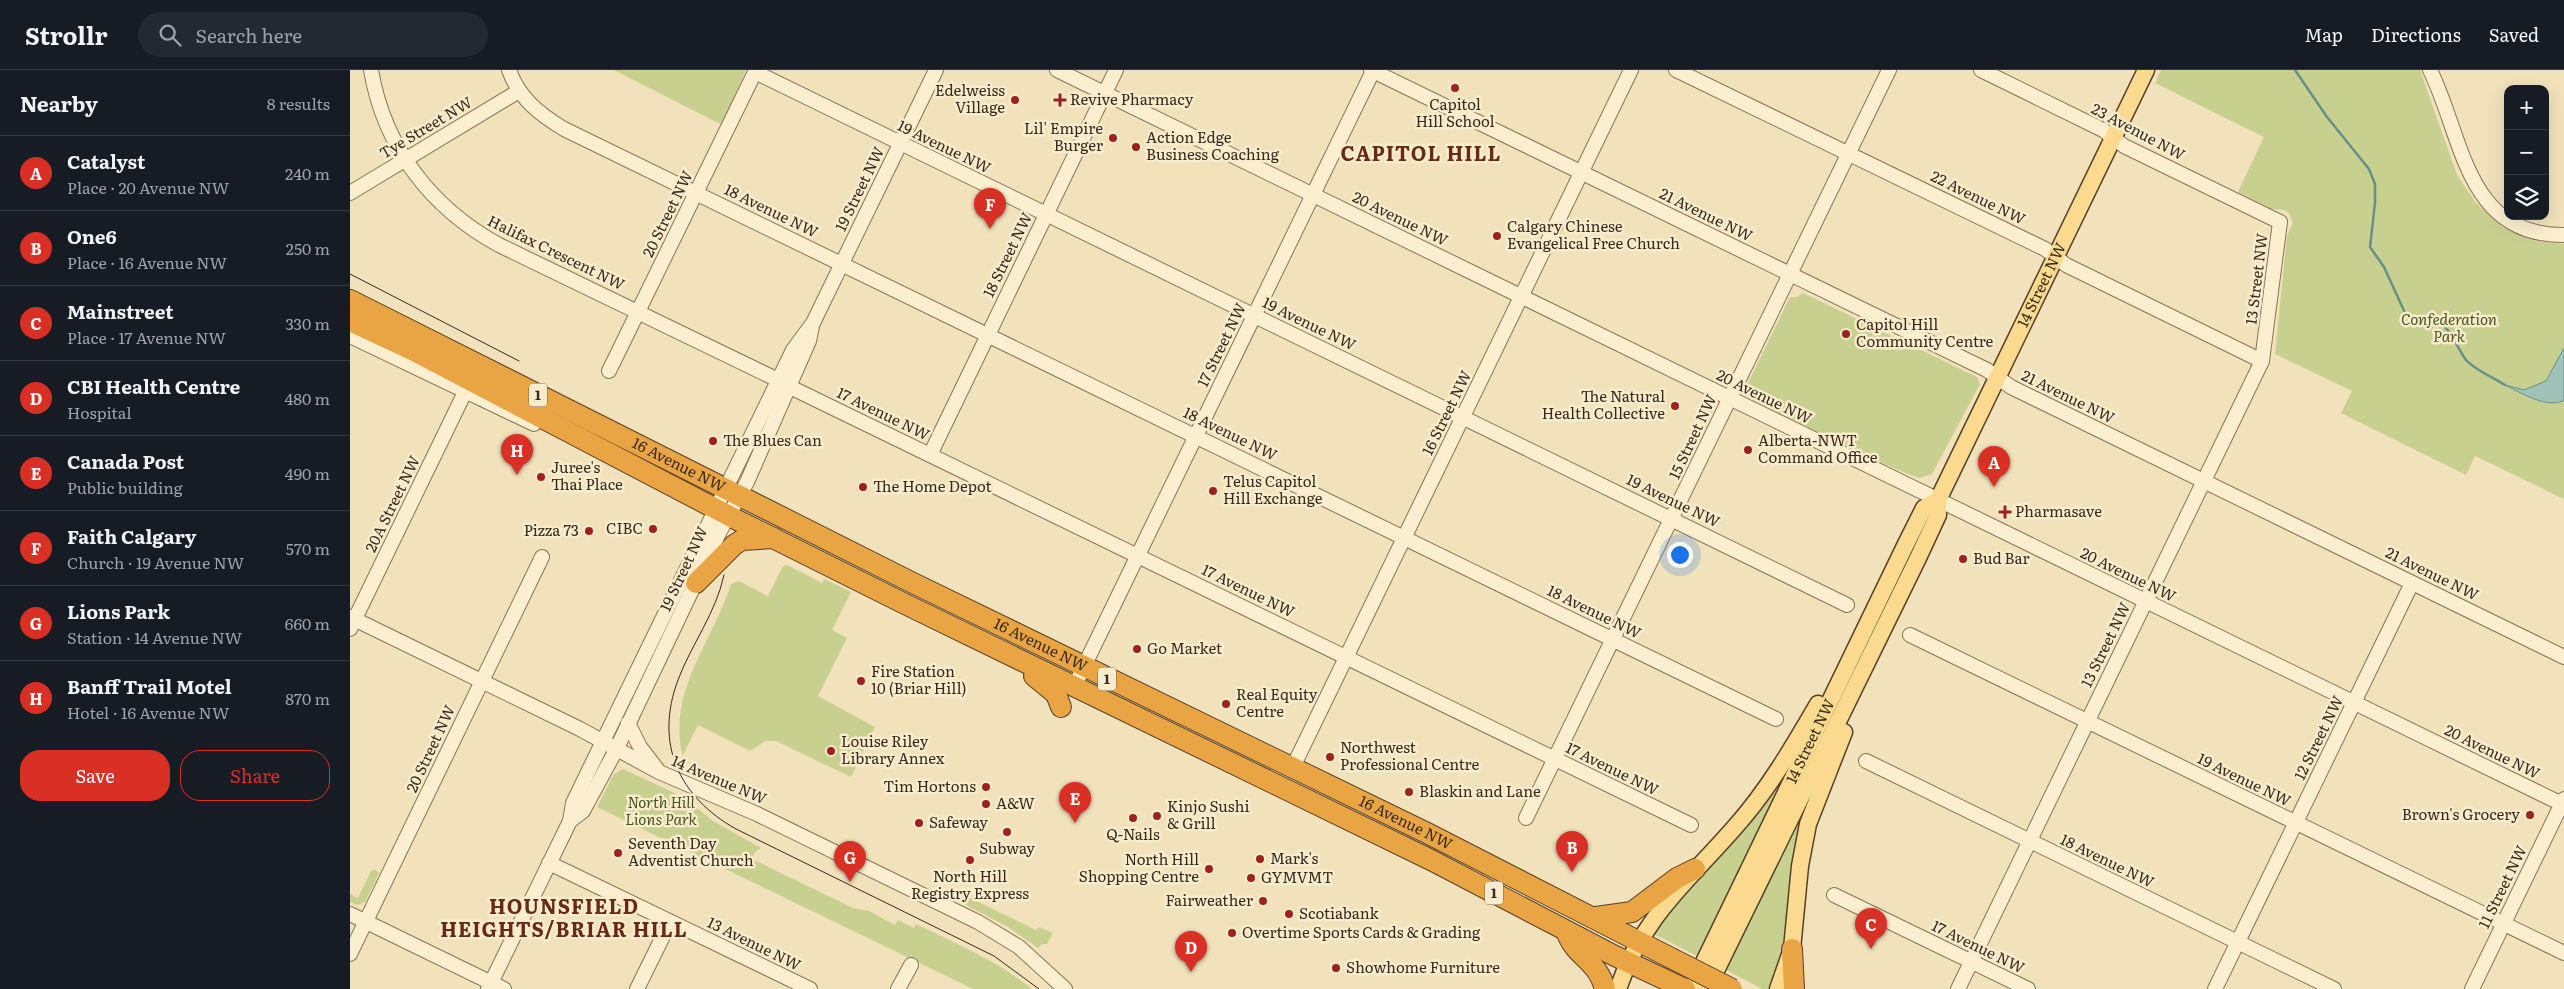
<!DOCTYPE html>
<html lang="en">
<head>
<meta charset="utf-8">
<style>
  body { margin:0; font-family:Literata,serif; background:#242831; color:#f1f3f6 }
  .controls { position:absolute; right:15px; top:15px; display:grid; overflow:hidden; border-radius:10px; box-shadow:0 5px 20px #0002 }
  .controls button { width:45px; height:45px; display:grid; place-items:center; padding:0; border:0; border-bottom:1px solid #363941; background:#171b24; color:#f1f3f6; font:25px sans-serif }
  .you { position:absolute; left:1329px; top:484px; width:18px; height:18px; margin:-12px; border:4px solid #fff; border-radius:50%; background:#1a73e8; box-shadow:0 0 0 8px #1a73e833 }
  .badge { display:grid; place-items:center; width:32px; height:32px; border-radius:50%; background:#d93025; color:#fff; font-size:16px; font-weight:700 }
  .pin { position:absolute; translate:-50% -41px; filter:drop-shadow(0 1px 2px #0008) }
  .pin::after { content:''; position:absolute; top:26px; width:18px; height:15px; background:inherit; clip-path:polygon(0 0,100% 0,50% 100%) }
  .list { margin:0; padding:0; list-style:none }
  h2 { display:flex; justify-content:space-between; align-items:center; height:65px; margin:0; padding:0 20px; font-size:21px }
  h2 small { font-size:16px; font-weight:400; color:#9ea1a6 }
  .list li { display:grid; grid-template-columns:32px 1fr auto; gap:15px; align-items:center; box-sizing:border-box; height:75px; padding:0 20px; border-top:1px solid #363941 }
  .list b { display:block; font-size:19px; white-space:nowrap }
  .list p { margin:0; font-size:16px; white-space:nowrap; color:#9ea1a6 }
  .list em { font-size:16px; font-style:normal; color:#9ea1a6 }
  .actions { display:flex; gap:10px; padding:15px 20px }
  .actions a { flex:1; padding:11px 0; border:1px solid #d93025; border-radius:20px; text-align:center; font-size:18px; color:#d93025 }
  .actions .main { background:#d93025; color:#fff }
  .icon { flex:none; width:28px; height:28px; fill:none; stroke:currentColor; stroke-width:2; stroke-linecap:round; stroke-linejoin:round }
  .map { position:relative; flex:none; width:2214px; height:919px; overflow:hidden }
  header { display:flex; align-items:center; gap:30px; box-sizing:border-box; height:70px; padding:0 25px; background:#171b24; border-bottom:1px solid #363941 }
  header strong { font-size:24px }
  nav { display:flex; gap:28px; margin-inline-start:auto; font-size:18px }
  .search { width:350px; height:45px; background:#242831; display:flex; align-items:center; gap:12px; box-sizing:border-box; padding:0 18px; border-radius:28px; color:#9ea1a6; font-size:19px }
  main { display:flex }
  aside { flex:1; background:#171b24 }
  .map>svg:first-child { display:block }
  .green { fill:#c7d08f }
  .water { fill:#a0c2b9; stroke:#679087 }
  .lines { fill:none; stroke-linecap:round; stroke-linejoin:round }
  .stream { stroke:#679087; stroke-width:2.5 }
  .minor-casing { stroke:#8a7254; stroke-width:16 }
  .major-casing { stroke:#574029; stroke-width:19 }
  .highway-casing { stroke:#574029; stroke-width:22 }
  .minor { stroke:#fcefcf; stroke-width:14 }
  .major { stroke:#f9da8f; stroke-width:16 }
  .highway { stroke:#e9a444; stroke-width:20 }
  .tram { stroke:#38291a; stroke-width:1 }
  .highway-bridge-casing { stroke:#574029; stroke-width:22; stroke-linecap:butt }
  .highway-bridge { stroke:#e9a444; stroke-width:20 }
  .poi-dot { fill:#9e211f; stroke:#f8eccc; stroke-width:2 }
  .labels { text-anchor:middle; stroke-width:5; stroke-linejoin:round; paint-order:stroke }
  .shield { fill:#f8eccc; stroke:#72644f; stroke-width:1 }
  .shield-label { font-size:14px; font-weight:bold; fill:#38291a }
  .poi-label { font-size:15px; fill:#38291a; stroke:#f8eccc; text-anchor:start }
  .street-label { font-size:15px; fill:#38291a; stroke:#f8eccc }
  .park-label { font-size:15px; font-style:italic; fill:#47561f; stroke:#f8eccc }
  .district-label { font-size:20px; font-weight:bold; letter-spacing:1px; fill:#682916; stroke:#f8eccc }
</style>
</head>
<body>
<header>
<strong>Strollr</strong>
<div class="search"><svg class="icon" aria-label="search" viewBox="0 0 24 24"><circle cx="10" cy="10" r="6"/><path d="M15 15l6 6"/></svg>Search here</div>
<nav><a>Map</a><a>Directions</a><a>Saved</a></nav>
</header>
<main>
<aside>
<h2>Nearby<small>8 results</small></h2>
<ul class="list">
<li><span class="badge">A</span><div><b>Catalyst</b><p>Place · 20 Avenue NW</p></div><em>240 m</em></li>
<li><span class="badge">B</span><div><b>One6</b><p>Place · 16 Avenue NW</p></div><em>250 m</em></li>
<li><span class="badge">C</span><div><b>Mainstreet</b><p>Place · 17 Avenue NW</p></div><em>330 m</em></li>
<li><span class="badge">D</span><div><b>CBI Health Centre</b><p>Hospital</p></div><em>480 m</em></li>
<li><span class="badge">E</span><div><b>Canada Post</b><p>Public building</p></div><em>490 m</em></li>
<li><span class="badge">F</span><div><b>Faith Calgary</b><p>Church · 19 Avenue NW</p></div><em>570 m</em></li>
<li><span class="badge">G</span><div><b>Lions Park</b><p>Station · 14 Avenue NW</p></div><em>660 m</em></li>
<li><span class="badge">H</span><div><b>Banff Trail Motel</b><p>Hotel · 16 Avenue NW</p></div><em>870 m</em></li>
</ul>
<div class="actions"><a class="main">Save</a><a>Share</a></div>
</aside>
<div class="map">
<svg width="2214" height="919" viewBox="0 0 2214 919">
  <rect width="100%" height="100%" fill="#f1e2bc"/>
  <!-- green -->
  <g class="green">
    <path d="M264,0H396L372,55Z"/>
    <path d="M1811,0H2070L2107,105L2126,133L2152,157L2185,171L2214,174V429L2125,386L2116,405L1991,343L2002,321L1925,284L1937,166L1943,153L1939,143L1934,140L1922,139L1888,122L1914,67L1805,13Z"/>
    <path d="M1453,223L1627,307L1630,314L1582,404L1569,408L1541,397L1402,331L1396,317L1440,227H1447Z"/>
    <path d="M1354,328L1365,335L1355,358L1353,357L1354,354L1347,349L1354,338L1351,336Z"/>
    <path d="M437,495L472,513L474,509L501,522L482,560L497,568L468,626L525,657L501,707L426,671H416L400,681L348,655L333,685L332,683C318,620 363,571 381,514L389,511L418,526L433,496Z"/>
    <path d="M1443,690L1349,887L1304,864L1310,852Z"/>
    <path d="M273,699L335,728L363,751L411,778L405,782L402,789L503,838L519,841L545,855L548,850L564,858L566,854C607,874 646,890 682,919H623L247,737L264,704Z"/>
    <path d="M1454,733L1458,735L1436,873L1421,919H1412L1374,899Z"/>
    <path d="M25,799L29,803L15,832L8,835L0,832V824L8,828L21,801Z"/>
    <path d="M618,827L686,860L689,857L703,863L697,874H693L688,878L658,857L614,834Z"/>
  </g>
  <!-- water -->
  <path class="water" d="M2214,278V330C2199,340 2169,322 2155,315L2174,320L2196,311Z"/>
  <g class="lines">
    <!-- stream -->
    <path class="stream" d="M1945,0L1977,47L2019,99L2025,114V133L2020,177L2034,197L2056,245L2066,253L2075,247C2101,252 2103,272 2116,290C2125,300 2144,308 2155,315"/>
    <defs>
      <g id="minor">
        <path d="M21,0C34,77 81,138 149,175L428,310"/>
        <path d="M159,0C169,28 189,44 214,59L1426,649"/>
        <path d="M707,0L2214,735"/>
        <path d="M1021,0L1637,300L1661,317L2214,587"/>
        <path d="M1326,0L1695,179L1716,195L1912,291"/>
        <path d="M2080,0C2113,66 2115,166 2214,165"/>
        <path d="M405,2L1497,535"/>
        <path d="M0,123L169,21"/>
        <path d="M0,266L184,354"/>
        <path d="M259,301L406,0"/>
        <path d="M440,317L1341,755"/>
        <path d="M580,385L766,0"/>
        <path d="M0,547L230,659L309,702L407,744L628,852L669,877L715,919"/>
        <path d="M0,559L115,322"/>
        <path d="M1560,565L2214,883"/>
        <path d="M724,617L1023,1"/>
        <path d="M278,653L290,677L307,699"/>
        <path d="M1516,691L1984,919"/>
        <path d="M942,699L1281,0"/>
        <path d="M1176,748L1539,0"/>
        <path d="M220,751L233,741L266,680L370,461L397,412L459,271L462,256"/>
        <path d="M199,793L460,919"/>
        <path d="M1484,825L1678,919"/>
        <path d="M0,844L154,919"/>
        <path d="M0,884L192,487"/>
        <path d="M138,919L220,751L223,733L443,280L463,253L586,0"/>
        <path d="M287,919L320,852"/>
        <path d="M548,919L561,895"/>
        <path d="M1608,919L1912,291L1930,152L1774,76L1753,60L1631,0"/>
        <path d="M1865,919L2062,513"/>
        <path d="M2122,919L2214,729"/>
      </g>
      <g id="major">
        <path d="M1268,919C1292,847 1338,811 1385,757C1418,720 1443,677 1468,634"/>
        <path id="s1" d="M1341,919L1556,474L1574,438L1588,430"/>
        <path id="s2" d="M1357,919L1568,488L1588,445V430L1796,0"/>
        <path d="M1428,919L1442,879L1450,796L1458,754L1494,662"/>
      </g>
      <g id="highway">
        <path id="s3" d="M0,230L563,513L1077,763L1321,888"/>
        <path d="M0,251L62,280L389,451L553,533L1081,790L1265,886L1335,919"/>
        <path d="M346,513L384,475L392,470L424,468"/>
        <path d="M684,606L706,624L711,637"/>
        <path d="M1246,847L1282,842L1327,808L1345,799"/>
        <path d="M1218,866C1227,887 1248,891 1255,919"/>
        <path d="M1442,879L1444,919"/>
      </g>
    </defs>
    <!-- minor casing -->
    <use href="#minor" class="minor-casing"/>
    <!-- major casing -->
    <use href="#major" class="major-casing"/>
    <!-- highway casing -->
    <use href="#highway" class="highway-casing"/>
    <!-- minor -->
    <use href="#minor" class="minor"/>
    <!-- major -->
    <use href="#major" class="major"/>
    <!-- highway -->
    <use href="#highway" class="highway"/>
    <!-- tram -->
    <g class="tram">
      <path d="M0,204L169,291"/>
      <path d="M374,505C366,543 341,575 328,610C304,674 329,727 386,759L644,886L689,919"/>
    </g>
    <defs>
      <path id="highway-bridge" d="M1321,888L1382,919"/>
    </defs>
    <!-- highway-bridge casing -->
    <use href="#highway-bridge" class="highway-bridge-casing"/>
    <!-- highway-bridge -->
    <use href="#highway-bridge" class="highway-bridge"/>
  </g>
  <!-- markers -->
  <g class="poi-dot">
    <circle cx="1105" cy="18" r="5"/>
    <circle cx="665" cy="30" r="5"/>
    <path d="M707.5 22.5h5v5h5v5h-5v5h-5v-5h-5v-5h5z"/>
    <circle cx="763" cy="68" r="5"/>
    <circle cx="786" cy="77" r="5"/>
    <circle cx="1147" cy="166" r="5"/>
    <circle cx="1496" cy="264" r="5"/>
    <circle cx="1325" cy="336" r="5"/>
    <circle cx="363" cy="371" r="5"/>
    <circle cx="1398" cy="380" r="5"/>
    <circle cx="191" cy="407" r="5"/>
    <circle cx="513" cy="417" r="5"/>
    <circle cx="863" cy="421" r="5"/>
    <path d="M1652.5 434.5h5v5h5v5h-5v5h-5v-5h-5v-5h5z"/>
    <circle cx="303" cy="459" r="5"/>
    <circle cx="239" cy="461" r="5"/>
    <circle cx="1613" cy="489" r="5"/>
    <circle cx="787" cy="579" r="5"/>
    <circle cx="511" cy="611" r="5"/>
    <circle cx="876" cy="634" r="5"/>
    <circle cx="481" cy="681" r="5"/>
    <circle cx="980" cy="687" r="5"/>
    <circle cx="636" cy="717" r="5"/>
    <circle cx="1059" cy="722" r="5"/>
    <circle cx="636" cy="734" r="5"/>
    <circle cx="2180" cy="745" r="5"/>
    <circle cx="807" cy="746" r="5"/>
    <circle cx="783" cy="748" r="5"/>
    <circle cx="569" cy="753" r="5"/>
    <circle cx="657" cy="762" r="5"/>
    <circle cx="268" cy="783" r="5"/>
    <circle cx="910" cy="789" r="5"/>
    <circle cx="620" cy="790" r="5"/>
    <circle cx="859" cy="799" r="5"/>
    <circle cx="901" cy="808" r="5"/>
    <circle cx="913" cy="831" r="5"/>
    <circle cx="939" cy="844" r="5"/>
    <circle cx="882" cy="863" r="5"/>
    <circle cx="986" cy="898" r="5"/>
  </g>
  <g class="labels">
    <!-- shield labels -->
    <g class="shield">
      <rect x="179" y="313.5" width="18" height="23" rx="4"/>
      <rect x="748" y="597.5" width="18" height="23" rx="4"/>
      <rect x="1135" y="811.5" width="18" height="23" rx="4"/>
    </g>
    <g class="shield-label">
      <text x="188" y="330">1</text>
      <text x="757" y="614">1</text>
      <text x="1144" y="828">1</text>
    </g>
    <!-- poi labels -->
    <g class="poi-label">
      <text x="655" y="26" text-anchor="end">Edelweiss<tspan x="655" dy="17">Village</tspan></text>
      <text x="720" y="35">Revive Pharmacy</text>
      <text x="1105" y="40" text-anchor="middle">Capitol<tspan x="1105" dy="17">Hill School</tspan></text>
      <text x="753" y="64" text-anchor="end">Lil' Empire<tspan x="753" dy="17">Burger</tspan></text>
      <text x="796" y="73">Action Edge<tspan x="796" dy="17">Business Coaching</tspan></text>
      <text x="1157" y="162">Calgary Chinese<tspan x="1157" dy="17">Evangelical Free Church</tspan></text>
      <text x="1506" y="260">Capitol Hill<tspan x="1506" dy="17">Community Centre</tspan></text>
      <text x="1315" y="332" text-anchor="end">The Natural<tspan x="1315" dy="17">Health Collective</tspan></text>
      <text x="373" y="376">The Blues Can</text>
      <text x="1408" y="376">Alberta-NWT<tspan x="1408" dy="17">Command Office</tspan></text>
      <text x="201" y="403">Juree's<tspan x="201" dy="17">Thai Place</tspan></text>
      <text x="873" y="417">Telus Capitol<tspan x="873" dy="17">Hill Exchange</tspan></text>
      <text x="523" y="422">The Home Depot</text>
      <text x="1665" y="447">Pharmasave</text>
      <text x="293" y="464" text-anchor="end">CIBC</text>
      <text x="229" y="466" text-anchor="end">Pizza 73</text>
      <text x="1623" y="494">Bud Bar</text>
      <text x="797" y="584">Go Market</text>
      <text x="521" y="607">Fire Station<tspan x="521" dy="17">10 (Briar Hill)</tspan></text>
      <text x="886" y="630">Real Equity<tspan x="886" dy="17">Centre</tspan></text>
      <text x="491" y="677">Louise Riley<tspan x="491" dy="17">Library Annex</tspan></text>
      <text x="990" y="683">Northwest<tspan x="990" dy="17">Professional Centre</tspan></text>
      <text x="626" y="722" text-anchor="end">Tim Hortons</text>
      <text x="1069" y="727">Blaskin and Lane</text>
      <text x="646" y="739">A&amp;W</text>
      <text x="817" y="742">Kinjo Sushi<tspan x="817" dy="17">&amp; Grill</tspan></text>
      <text x="2170" y="750" text-anchor="end">Brown's Grocery</text>
      <text x="579" y="758">Safeway</text>
      <text x="783" y="770" text-anchor="middle">Q-Nails</text>
      <text x="278" y="779">Seventh Day<tspan x="278" dy="17">Adventist Church</tspan></text>
      <text x="657" y="784" text-anchor="middle">Subway</text>
      <text x="920" y="794">Mark's</text>
      <text x="849" y="795" text-anchor="end">North Hill<tspan x="849" dy="17">Shopping Centre</tspan></text>
      <text x="620" y="812" text-anchor="middle">North Hill<tspan x="620" dy="17">Registry Express</tspan></text>
      <text x="911" y="813">GYMVMT</text>
      <text x="903" y="836" text-anchor="end">Fairweather</text>
      <text x="949" y="849">Scotiabank</text>
      <text x="892" y="868">Overtime Sports Cards &amp; Grading</text>
      <text x="996" y="903">Showhome Furniture</text>
    </g>
    <!-- street labels -->
    <g class="street-label">
      <text transform="translate(76 58) rotate(-31)" y="5">Tye Street NW</text>
      <text transform="translate(1788 62) rotate(28)" y="5">23 Avenue NW</text>
      <text transform="translate(594 77) rotate(26)" y="5">19 Avenue NW</text>
      <text transform="translate(510 119) rotate(-64)" y="5">19 Street NW</text>
      <text transform="translate(1628 128) rotate(26)" y="5">22 Avenue NW</text>
      <text transform="translate(421 141) rotate(26)" y="5">18 Avenue NW</text>
      <text transform="translate(318 144) rotate(-64)" y="5">20 Street NW</text>
      <text transform="translate(1356 145) rotate(26)" y="5">21 Avenue NW</text>
      <text transform="translate(1050 149) rotate(26)" y="5">20 Avenue NW</text>
      <text transform="translate(206 183) rotate(26)" y="5">Halifax Crescent NW</text>
      <text transform="translate(658 185) rotate(-64)" y="5">18 Street NW</text>
      <text transform="translate(1907 209) rotate(-83)" y="5">13 Street NW</text>
      <text dy="5" stroke="none"><textPath href="#s2" startOffset="781">14 Street NW</textPath></text>
      <text transform="translate(959 254) rotate(26)" y="5">19 Avenue NW</text>
      <text transform="translate(872 275) rotate(-64)" y="5">17 Street NW</text>
      <text transform="translate(1414 327) rotate(26)" y="5">20 Avenue NW</text>
      <text transform="translate(1718 327) rotate(26)" y="5">21 Avenue NW</text>
      <text transform="translate(1097 343) rotate(-64)" y="5">16 Street NW</text>
      <text transform="translate(533 344) rotate(26)" y="5">17 Avenue NW</text>
      <text transform="translate(880 364) rotate(26)" y="5">18 Avenue NW</text>
      <text transform="translate(1343 367) rotate(-65)" y="5">15 Street NW</text>
      <text dy="5" stroke="none"><textPath href="#s3" startOffset="368">16 Avenue NW</textPath></text>
      <text transform="translate(1323 431) rotate(26)" y="5">19 Avenue NW</text>
      <text transform="translate(43 434) rotate(-64)" y="5">20A Street NW</text>
      <text transform="translate(334 499) rotate(-65)" y="5">19 Street NW</text>
      <text transform="translate(2082 504) rotate(26)" y="5">21 Avenue NW</text>
      <text transform="translate(1778 505) rotate(26)" y="5">20 Avenue NW</text>
      <text transform="translate(898 521) rotate(26)" y="5">17 Avenue NW</text>
      <text transform="translate(1244 542) rotate(26)" y="5">18 Avenue NW</text>
      <text transform="translate(1756 575) rotate(-64)" y="5">13 Street NW</text>
      <text dy="5" stroke="none"><textPath href="#s3" startOffset="772">16 Avenue NW</textPath></text>
      <text transform="translate(1969 668) rotate(-64)" y="5">12 Street NW</text>
      <text dy="5" stroke="none"><textPath href="#s1" startOffset="275">14 Street NW</textPath></text>
      <text transform="translate(81 679) rotate(-65)" y="5">20 Street NW</text>
      <text transform="translate(2142 682) rotate(26)" y="5">20 Avenue NW</text>
      <text transform="translate(1262 699) rotate(26)" y="5">17 Avenue NW</text>
      <text transform="translate(369 710) rotate(23)" y="5">14 Avenue NW</text>
      <text transform="translate(1894 710) rotate(26)" y="5">19 Avenue NW</text>
      <text dy="5" stroke="none"><textPath href="#s3" startOffset="1178">16 Avenue NW</textPath></text>
      <text transform="translate(1757 791) rotate(26)" y="5">18 Avenue NW</text>
      <text transform="translate(2153 817) rotate(-64)" y="5">11 Street NW</text>
      <text transform="translate(404 874) rotate(26)" y="5">13 Avenue NW</text>
      <text transform="translate(1628 877) rotate(26)" y="5">17 Avenue NW</text>
    </g>
    <!-- park labels -->
    <g class="park-label">
      <text x="2099" y="255">Confederation<tspan x="2099" dy="17">Park</tspan></text>
      <text x="311" y="738">North Hill<tspan x="311" dy="17">Lions Park</tspan></text>
    </g>
    <!-- district labels -->
    <g class="district-label">
      <text x="1071" y="91">CAPITOL HILL</text>
      <text x="214" y="844">HOUNSFIELD<tspan x="214" dy="23">HEIGHTS/BRIAR HILL</tspan></text>
    </g>
  </g>
</svg>
<div class="controls">
<button>+</button>
<button>−</button>
<button><svg class="icon" aria-label="layers" viewBox="0 0 24 24"><path d="M12 4l9 5-9 5-9-5zM3 14l9 5 9-5"/></svg></button>
</div>
<div class="you"></div>
<div class="pin badge" style="left:1644px;top:417px">A</div>
<div class="pin badge" style="left:1222px;top:802px">B</div>
<div class="pin badge" style="left:1521px;top:879px">C</div>
<div class="pin badge" style="left:841px;top:902px">D</div>
<div class="pin badge" style="left:725px;top:753px">E</div>
<div class="pin badge" style="left:640px;top:159px">F</div>
<div class="pin badge" style="left:500px;top:812px">G</div>
<div class="pin badge" style="left:167px;top:405px">H</div>
</div>
</main>
</body>
</html>
